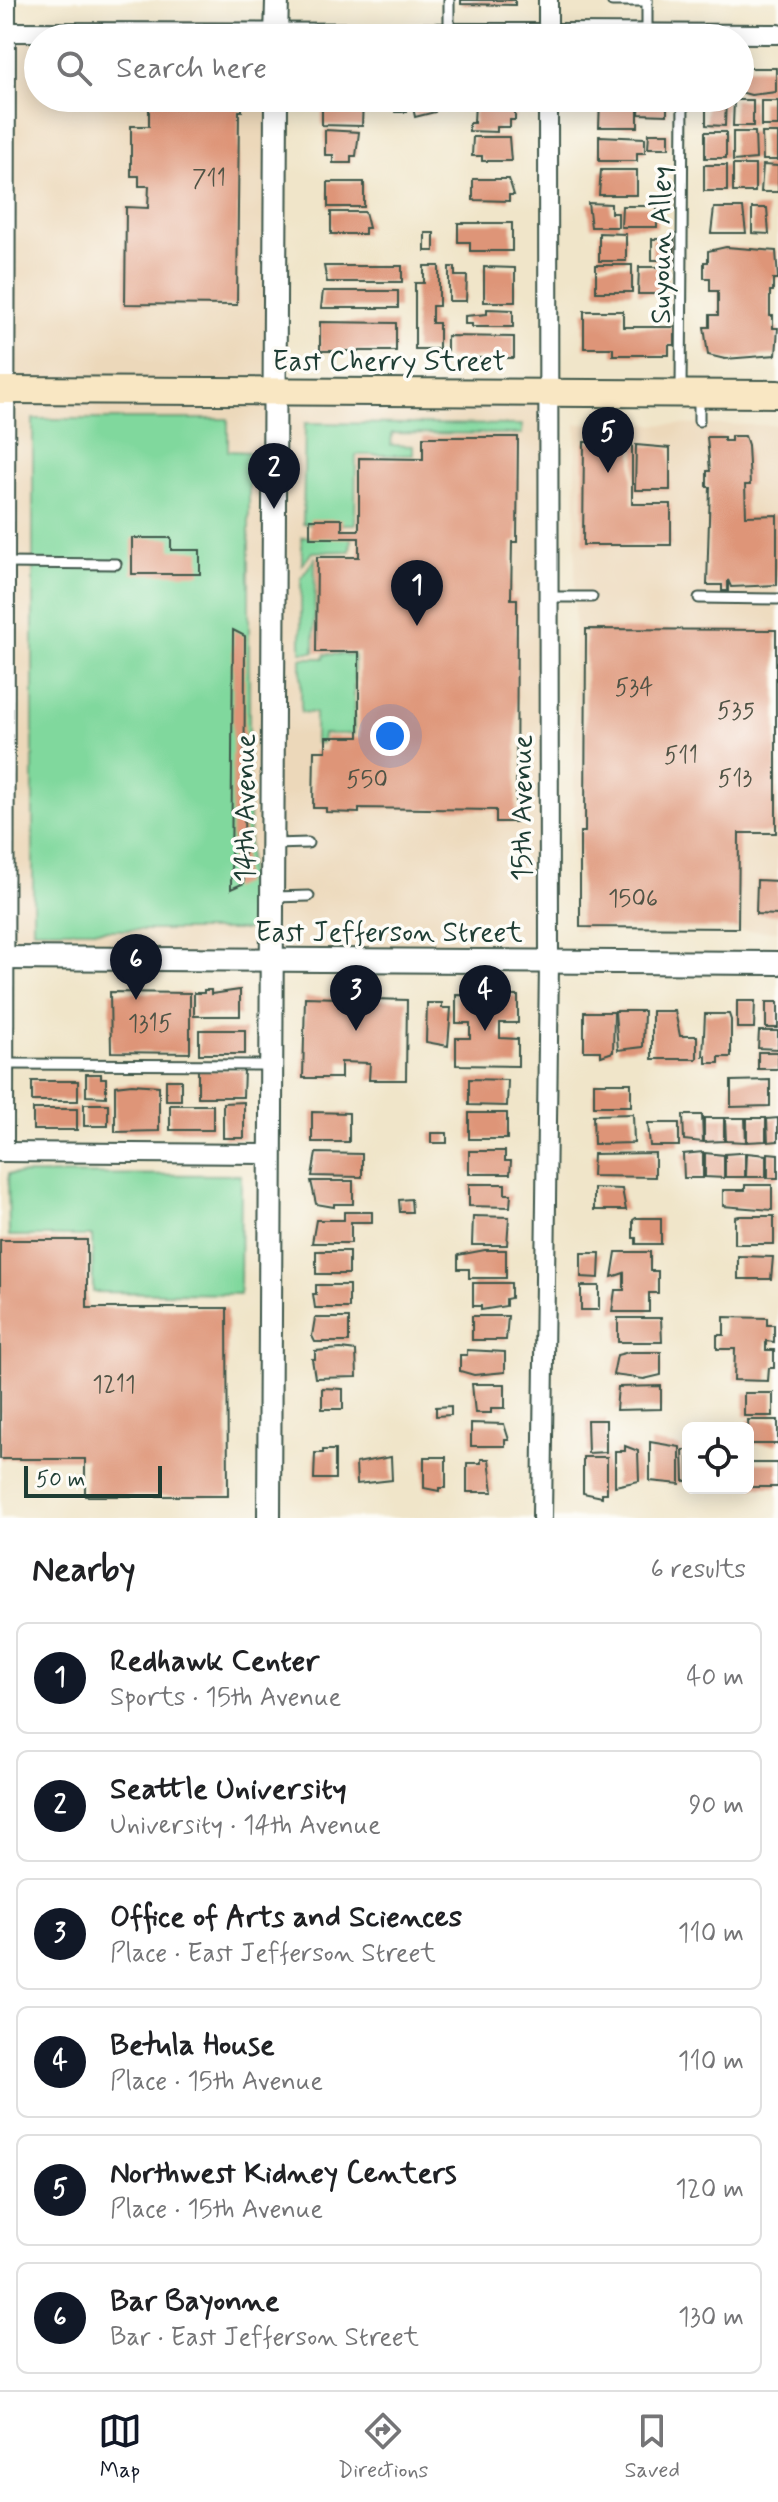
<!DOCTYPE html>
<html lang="en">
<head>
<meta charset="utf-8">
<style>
  body { margin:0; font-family:Mynerve,sans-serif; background:#f2f2f2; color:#202124 }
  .controls { position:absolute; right:24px; bottom:24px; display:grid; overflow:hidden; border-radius:12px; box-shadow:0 4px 20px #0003 }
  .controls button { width:72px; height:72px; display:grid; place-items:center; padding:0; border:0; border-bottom:2px solid #e0e0e0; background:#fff; color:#202124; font:40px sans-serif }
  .scale { position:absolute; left:24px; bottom:20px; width:138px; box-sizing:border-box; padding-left:8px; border:4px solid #1f3d34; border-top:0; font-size:22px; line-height:28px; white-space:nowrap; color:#1f3d34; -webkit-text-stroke:6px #fdfcf7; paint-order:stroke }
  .you { position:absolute; left:390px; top:736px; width:28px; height:28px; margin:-20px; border:6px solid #fff; border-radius:50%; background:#1a73e8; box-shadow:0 0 0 12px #1a73e833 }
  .badge { display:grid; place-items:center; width:52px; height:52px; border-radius:50%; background:#111827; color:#fff; font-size:26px; font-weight:700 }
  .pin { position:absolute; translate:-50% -66px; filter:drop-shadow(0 2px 4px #0008) }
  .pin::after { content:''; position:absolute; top:42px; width:28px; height:24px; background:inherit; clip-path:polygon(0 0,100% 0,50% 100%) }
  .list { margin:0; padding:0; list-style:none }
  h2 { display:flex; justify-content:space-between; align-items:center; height:104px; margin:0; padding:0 32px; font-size:34px }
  h2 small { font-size:26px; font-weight:400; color:#757577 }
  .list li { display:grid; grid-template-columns:52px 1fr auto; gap:24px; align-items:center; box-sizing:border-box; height:112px; margin:0 16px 16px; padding:0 16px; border:2px solid #e0e0e0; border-radius:12px }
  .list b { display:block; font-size:30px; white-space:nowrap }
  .list p { margin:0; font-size:26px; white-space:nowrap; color:#757577 }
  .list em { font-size:26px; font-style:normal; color:#757577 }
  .icon { flex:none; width:44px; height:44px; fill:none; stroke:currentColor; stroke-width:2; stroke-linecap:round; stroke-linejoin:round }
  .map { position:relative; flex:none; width:778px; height:1518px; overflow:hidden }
  .search { position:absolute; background:#fff; box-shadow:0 4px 20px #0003; left:24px; right:24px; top:24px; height:88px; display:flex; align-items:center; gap:20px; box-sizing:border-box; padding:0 28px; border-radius:44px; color:#757577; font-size:30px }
  .sheet { height:872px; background:#fff }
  nav { display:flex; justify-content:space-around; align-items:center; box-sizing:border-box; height:112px; border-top:2px solid #e0e0e0; background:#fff; font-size:22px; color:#757577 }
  nav a { display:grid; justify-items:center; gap:4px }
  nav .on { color:#111827 }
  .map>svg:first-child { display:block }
  .built { fill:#ecd8ba }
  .green { fill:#80d89d; stroke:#508a68; stroke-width:2 }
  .building { fill:#de9578 }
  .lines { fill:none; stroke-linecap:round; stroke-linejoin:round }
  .service-casing { stroke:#3e564a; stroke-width:13 }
  .minor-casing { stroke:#3e564a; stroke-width:22 }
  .tertiary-casing { stroke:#3e564a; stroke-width:26 }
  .secondary-casing { stroke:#3e564a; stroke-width:30 }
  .service { stroke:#fff; stroke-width:9 }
  .minor { stroke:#fff; stroke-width:18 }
  .tertiary { stroke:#fff; stroke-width:22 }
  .secondary { stroke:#f9e7c3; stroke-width:26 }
  .labels { text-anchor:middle; stroke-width:7; stroke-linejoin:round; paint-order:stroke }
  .number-label { font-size:24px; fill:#4f5345 }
  .street-label { font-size:28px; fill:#1f3d34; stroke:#fdfcf7 }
</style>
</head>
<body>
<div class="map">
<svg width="778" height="1518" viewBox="0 0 778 1518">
  <rect width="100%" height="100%" fill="#fdfcf7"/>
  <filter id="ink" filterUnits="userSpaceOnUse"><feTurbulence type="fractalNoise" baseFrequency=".0125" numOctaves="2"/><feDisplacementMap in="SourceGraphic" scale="16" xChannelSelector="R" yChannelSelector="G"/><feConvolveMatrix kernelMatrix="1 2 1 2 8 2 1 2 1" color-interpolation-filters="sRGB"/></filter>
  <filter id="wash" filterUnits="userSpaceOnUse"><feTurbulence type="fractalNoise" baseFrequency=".006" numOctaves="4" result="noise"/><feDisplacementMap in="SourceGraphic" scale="32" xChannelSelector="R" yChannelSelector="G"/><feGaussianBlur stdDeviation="1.8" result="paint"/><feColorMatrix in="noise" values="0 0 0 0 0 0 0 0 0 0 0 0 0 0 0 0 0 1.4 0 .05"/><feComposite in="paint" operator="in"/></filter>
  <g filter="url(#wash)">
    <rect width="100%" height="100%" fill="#f0e5c9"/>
    <!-- built -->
    <g class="built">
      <path d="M0,32L38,38V98H276L274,391L547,393L549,962L0,958Z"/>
      <path d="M576,424L778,425V931L573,930Z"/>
    </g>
    <!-- green -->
    <g class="green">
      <path d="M33,419H228V451L249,452V930H33Z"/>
      <path d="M305,423L522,425V434L392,433L391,445L413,446V455H356L355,524H303Z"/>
      <path d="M351,536L350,551L312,552L302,565V537Z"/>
      <path d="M315,558L314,652H301V578Z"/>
      <path d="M325,654L354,655V734H323L322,743H315V713L301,712V658H324Z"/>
      <path d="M8,1174L241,1175L240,1294L93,1292L92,1236H9Z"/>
    </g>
    <g id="blocks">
      <!-- building -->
      <g class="building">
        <path d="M461,0H515V5L461,4Z"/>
        <path d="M740,68H776V92L751,95L740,92Z"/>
        <path d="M149,98H242V111H239L237,305L125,304L126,207L148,208L149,186H139V176H131V126H149Z"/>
        <path d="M322,98H363L362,126L322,125Z"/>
        <path d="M384,98H407V112H395V108L383,106Z"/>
        <path d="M411,98H436L435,112L415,117Z"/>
        <path d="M640,100H667V115L639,114Z"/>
        <path d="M706,100H726L725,126L706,125Z"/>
        <path d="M734,100H753V126H733Z"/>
        <path d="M600,101L638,102V127H599Z"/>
        <rect x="761" y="101" width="17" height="25"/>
        <path d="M475,102L515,103V120H510V127H497V132L469,131V123H474Z"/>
        <path d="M325,130L359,132L356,156H351V163H333V155H325Z"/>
        <rect x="705" y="132" width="21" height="26"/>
        <path d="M733,132H755L756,159L733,161Z"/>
        <path d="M649,133H669V148H648Z"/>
        <path d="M762,133H778V160H763Z"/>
        <path d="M599,136L645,138V153H637V161H599Z"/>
        <path d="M473,137H509L511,161H482V156H472Z"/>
        <rect x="704" y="165" width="23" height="26"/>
        <rect x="733" y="165" width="22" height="27"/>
        <path d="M763,165L778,166V192H761Z"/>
        <path d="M601,170H637V195H599Z"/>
        <path d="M473,179H509L514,195H509V201L473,200Z"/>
        <rect x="328" y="182" width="36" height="25"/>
        <path d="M588,203L611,204V213H618V227H591Z"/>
        <path d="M622,206H657V227H621Z"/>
        <path d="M714,208H743L746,233H711Z"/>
        <path d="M752,208H767L769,234L752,233Z"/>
        <path d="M331,212H365L369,228H365V234H331Z"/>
        <path d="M458,223H512V251H470V242H458Z"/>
        <rect x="425" y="233" width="9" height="18"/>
        <path d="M599,233L626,234V261H599Z"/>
        <rect x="652" y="239" width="22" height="21"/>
        <path d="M726,247L776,251L778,279H773V291H770V316H773V328H778L776,355L725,359L708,355L704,327H710V315H718V291H710V278H704V262H708V251Z"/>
        <rect x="596" y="265" width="36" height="27"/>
        <path d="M324,266H402V282H327Z"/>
        <path d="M424,266H439V306H432V323H439V349H415V283H424Z"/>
        <path d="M449,267H455V276H467L466,301H449Z"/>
        <path d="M484,267L515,268V302H484Z"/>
        <path d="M639,267H667L666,294H638Z"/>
        <path d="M323,291H398V308H321Z"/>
        <path d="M487,309L513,310V327H472V324H465V316L487,314Z"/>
        <path d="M584,311H623V327H675V345H669V355H613V348H584Z"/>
        <path d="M320,322L396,323V351H320Z"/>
        <path d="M447,336L514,337V358H447Z"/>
        <path d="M731,436H745L748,445L750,485H745L746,516L777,515V585L731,587L728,580V591H722V585H707L710,487H707V471H710L707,437H724V441H731Z"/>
        <path d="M423,437H518L517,542H512L511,599H517L516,822H496V810L359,808V813L326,812V808H313L314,751H326V737H359V652H316L317,557H359V538H310V519H342V530H359V458L423,459Z"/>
        <path d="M584,442H632V504H671V545H583Z"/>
        <path d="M636,445L670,448V490H635Z"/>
        <path d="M132,538H171V550H200V574H132Z"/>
        <path d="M586,629L776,630V833H739L738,928L580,927V832H585Z"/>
        <path d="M233,630L245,636L244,883L231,889Z"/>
        <path d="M757,880L778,881V915L756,914Z"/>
        <path d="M204,990H211V994L240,990V1016H194V993H204Z"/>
        <path d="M110,992L190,993V1053L111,1052Z"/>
        <path d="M456,995L518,996V1023H500V1038L518,1039V1066L456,1065V1038H470V1023H456Z"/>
        <path d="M305,997L407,1000L406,1080H369L370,1063L341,1062V1078H303Z"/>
        <path d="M737,1001H755L754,1028H737Z"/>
        <rect x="766" y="1002" width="12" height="26"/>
        <path d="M427,1003H442V1008H451L448,1046L426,1042Z"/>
        <path d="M615,1011H644L643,1047L618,1050Z"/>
        <path d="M652,1011H675L680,1036H697V1059H652Z"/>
        <path d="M584,1012H614L613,1052L601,1056V1051H584Z"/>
        <path d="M705,1014H729L731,1020V1057H719V1063H706V1056H703Z"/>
        <rect x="199" y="1030" width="46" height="24"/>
        <path d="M759,1031H778V1049L758,1048Z"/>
        <rect x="758" y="1052" width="20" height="17"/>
        <path d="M198,1070H244L243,1097H198Z"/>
        <path d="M86,1074H101V1078H106V1097L86,1096Z"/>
        <path d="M469,1079L508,1080L507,1106L469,1105Z"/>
        <rect x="166" y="1080" width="15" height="20"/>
        <path d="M770,1080V1106L731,1107V1081Z"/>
        <rect x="32" y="1081" width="46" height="20"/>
        <rect x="594" y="1083" width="37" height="23"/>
        <path d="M132,1084L159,1086V1131L115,1132V1086Z"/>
        <path d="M244,1102V1138H223V1103Z"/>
        <rect x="84" y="1104" width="24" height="22"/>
        <rect x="170" y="1105" width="43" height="25"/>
        <rect x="33" y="1109" width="44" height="21"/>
        <path d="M312,1112L349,1113V1142H312Z"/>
        <rect x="469" y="1113" width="38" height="26"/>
        <path d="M633,1114L634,1143L594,1144L593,1115Z"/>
        <path d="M683,1115H702L703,1142L684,1140Z"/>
        <path d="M704,1118H724V1141L704,1142Z"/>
        <path d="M725,1118H745L746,1142L726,1141Z"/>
        <path d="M747,1118H766V1141L747,1142Z"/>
        <path d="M778,1118V1141L768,1142L767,1119Z"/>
        <path d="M648,1123H679V1146H650Z"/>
        <rect x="431" y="1133" width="16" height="10"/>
        <path d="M469,1151H505V1161H511L510,1174H469Z"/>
        <path d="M703,1152V1178H684L683,1154Z"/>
        <path d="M316,1153L362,1154V1177L312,1176Z"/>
        <path d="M655,1153V1177L592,1176L593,1154Z"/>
        <path d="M705,1153L724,1155V1178L705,1177Z"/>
        <path d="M739,1153H745V1177H725V1154Z"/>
        <path d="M747,1153L766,1155V1177H746Z"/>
        <path d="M768,1153L778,1154V1178H768Z"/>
        <path d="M311,1181H353V1204H334V1207L316,1204Z"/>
        <path d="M469,1184H505V1194H511L510,1207L469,1206Z"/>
        <path d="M745,1185H772V1210L723,1206V1190H745Z"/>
        <path d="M594,1188L622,1189L626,1210H594Z"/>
        <path d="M411,1199L412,1212H400L399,1200Z"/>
        <path d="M344,1212H372V1222H351V1243H312L316,1220H344Z"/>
        <path d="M473,1216L509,1217L507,1245H472Z"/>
        <path d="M739,1216H774V1244H735V1217Z"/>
        <path d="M636,1218H661V1244H636V1238H633V1220Z"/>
        <path d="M0,1240H87V1308H227L228,1496H85V1459H0Z"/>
        <path d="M485,1250H506V1278H469V1269H458V1255Z"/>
        <rect x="316" y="1251" width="33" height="23"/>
        <path d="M616,1252H650V1271H658V1293H649V1312H612L615,1290H624V1273L612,1277Z"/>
        <path d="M581,1253H600L599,1278L581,1277Z"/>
        <path d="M738,1256L773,1257L771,1279H738Z"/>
        <path d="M473,1283H511V1298L506,1299V1306L481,1310V1306H473Z"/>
        <path d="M316,1285H349V1308H315L313,1294H316Z"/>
        <rect x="581" y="1286" width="18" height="24"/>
        <path d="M472,1316H508L506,1340H472Z"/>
        <path d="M724,1317L767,1318V1325H774V1342L766,1341V1350H774V1368H769L768,1381L734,1380L735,1349H717V1335H724Z"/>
        <path d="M315,1318H349V1342H315L312,1336Z"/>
        <path d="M618,1318H661L662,1342H618Z"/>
        <path d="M341,1349L356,1351L357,1377L315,1378L312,1359H315V1351Z"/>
        <path d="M467,1350L505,1352V1372L474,1375L460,1371V1355H467Z"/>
        <path d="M629,1352H661V1375L644,1379L613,1375L617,1355Z"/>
        <path d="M472,1384H505V1408H491V1413H475Z"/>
        <path d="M661,1386V1409L616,1410L618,1387Z"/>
        <path d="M322,1388L343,1389V1409H322Z"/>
        <rect x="744" y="1393" width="29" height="23"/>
        <path d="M451,1406V1415L436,1416V1407Z"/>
        <path d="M587,1420H606V1452L588,1453Z"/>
        <path d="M748,1420H778V1444H749Z"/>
        <path d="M471,1423L504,1424L509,1440H505V1446H471Z"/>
        <path d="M650,1442L680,1447V1484L650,1481Z"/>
        <path d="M625,1446L638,1451L639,1481L615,1486V1451H625Z"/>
        <path d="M323,1450H335V1479H314L315,1453H323Z"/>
        <path d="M683,1450H688V1481H684Z"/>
        <path d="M391,1457L392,1480L357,1484L356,1463Z"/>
        <path d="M424,1457H446V1488H439V1491L424,1488Z"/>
        <path d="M583,1457H607V1493H602V1497L583,1493Z"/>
        <path d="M481,1459H489L493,1492H467V1463H481Z"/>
        <rect x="748" y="1463" width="30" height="24"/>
      </g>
    </g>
  </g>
  <g filter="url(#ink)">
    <use href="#blocks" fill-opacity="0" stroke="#3e564a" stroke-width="2"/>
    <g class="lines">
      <defs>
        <g id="service">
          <path d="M449,0V33"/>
          <path d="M647,0V34"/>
          <path d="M612,1H647"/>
          <path d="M681,391L683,98"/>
          <path d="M699,396V421"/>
          <path d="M4,563L116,564"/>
          <path d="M548,597H592"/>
          <path d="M699,598L778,599"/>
          <path d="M274,844L308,843"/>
          <path d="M274,897L309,896"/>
          <path d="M4,1064L272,1065"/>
        </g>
        <g id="minor">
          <path d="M548,23V0"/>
          <path d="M0,32L537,33"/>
          <path d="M558,33L778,34"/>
          <path d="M0,1152L271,1154"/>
          <path d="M4,1152L6,0"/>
          <path d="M542,1518L549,962L548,98"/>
        </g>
        <g id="tertiary">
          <path d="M276,38L277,0"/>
          <path d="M0,958L778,963"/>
          <path d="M269,1518L276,98"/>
        </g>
        <path id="secondary" d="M0,390L778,394"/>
      </defs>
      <!-- service casing -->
      <use href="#service" class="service-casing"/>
      <!-- minor casing -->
      <use href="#minor" class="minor-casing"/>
      <!-- tertiary casing -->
      <use href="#tertiary" class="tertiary-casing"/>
      <!-- secondary casing -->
      <use href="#secondary" class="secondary-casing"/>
      <!-- service -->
      <use href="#service" class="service"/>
      <!-- minor -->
      <use href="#minor" class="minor"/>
      <!-- tertiary -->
      <use href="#tertiary" class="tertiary"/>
      <!-- secondary -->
      <use href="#secondary" class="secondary"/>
    </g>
  </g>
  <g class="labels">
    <!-- number labels -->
    <g class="number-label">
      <text x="209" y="186">711</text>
      <text x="634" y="695">534</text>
      <text x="736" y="718">535</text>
      <text x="681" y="763">511</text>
      <text x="735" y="786">513</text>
      <text x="367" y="787">550</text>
      <text x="633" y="906">1506</text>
      <text x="150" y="1031">1315</text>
      <text x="114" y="1392">1211</text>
    </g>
    <!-- street labels -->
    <g class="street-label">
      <text transform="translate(660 245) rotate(-90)" y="10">Suyoun Alley</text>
      <text x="389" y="370">East Cherry Street</text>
      <text transform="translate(244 808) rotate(-90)" y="10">14th Avenue</text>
      <text transform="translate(521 808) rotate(-90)" y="10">15th Avenue</text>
      <text x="389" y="941">East Jefferson Street</text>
    </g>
  </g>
</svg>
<div class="controls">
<button><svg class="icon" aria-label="locate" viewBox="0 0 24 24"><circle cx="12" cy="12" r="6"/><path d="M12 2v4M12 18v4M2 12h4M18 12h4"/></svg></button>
</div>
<div class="scale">50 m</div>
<div class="you"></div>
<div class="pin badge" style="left:417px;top:626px">1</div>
<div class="pin badge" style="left:274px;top:509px">2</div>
<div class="pin badge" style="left:356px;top:1031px">3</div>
<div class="pin badge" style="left:485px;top:1031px">4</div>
<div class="pin badge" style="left:608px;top:473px">5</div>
<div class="pin badge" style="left:136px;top:1000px">6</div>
<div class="search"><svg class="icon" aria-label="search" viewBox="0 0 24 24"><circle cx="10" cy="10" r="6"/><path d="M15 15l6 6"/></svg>Search here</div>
</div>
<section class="sheet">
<h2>Nearby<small>6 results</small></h2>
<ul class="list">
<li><span class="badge">1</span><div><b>Redhawk Center</b><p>Sports · 15th Avenue</p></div><em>40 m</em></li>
<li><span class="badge">2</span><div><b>Seattle University</b><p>University · 14th Avenue</p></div><em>90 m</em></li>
<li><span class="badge">3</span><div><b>Office of Arts and Sciences</b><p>Place · East Jefferson Street</p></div><em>110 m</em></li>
<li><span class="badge">4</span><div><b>Betula House</b><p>Place · 15th Avenue</p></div><em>110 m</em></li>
<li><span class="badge">5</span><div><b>Northwest Kidney Centers</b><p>Place · 15th Avenue</p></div><em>120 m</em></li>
<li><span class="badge">6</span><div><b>Bar Bayonne</b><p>Bar · East Jefferson Street</p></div><em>130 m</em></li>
</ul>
</section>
<nav>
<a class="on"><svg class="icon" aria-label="map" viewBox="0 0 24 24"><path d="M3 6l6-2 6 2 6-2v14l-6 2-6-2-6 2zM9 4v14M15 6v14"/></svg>Map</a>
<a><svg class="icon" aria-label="directions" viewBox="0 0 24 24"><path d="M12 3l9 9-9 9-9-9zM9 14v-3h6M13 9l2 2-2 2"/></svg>Directions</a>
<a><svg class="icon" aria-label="saved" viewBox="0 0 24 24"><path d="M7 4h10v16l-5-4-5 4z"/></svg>Saved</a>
</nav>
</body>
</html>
